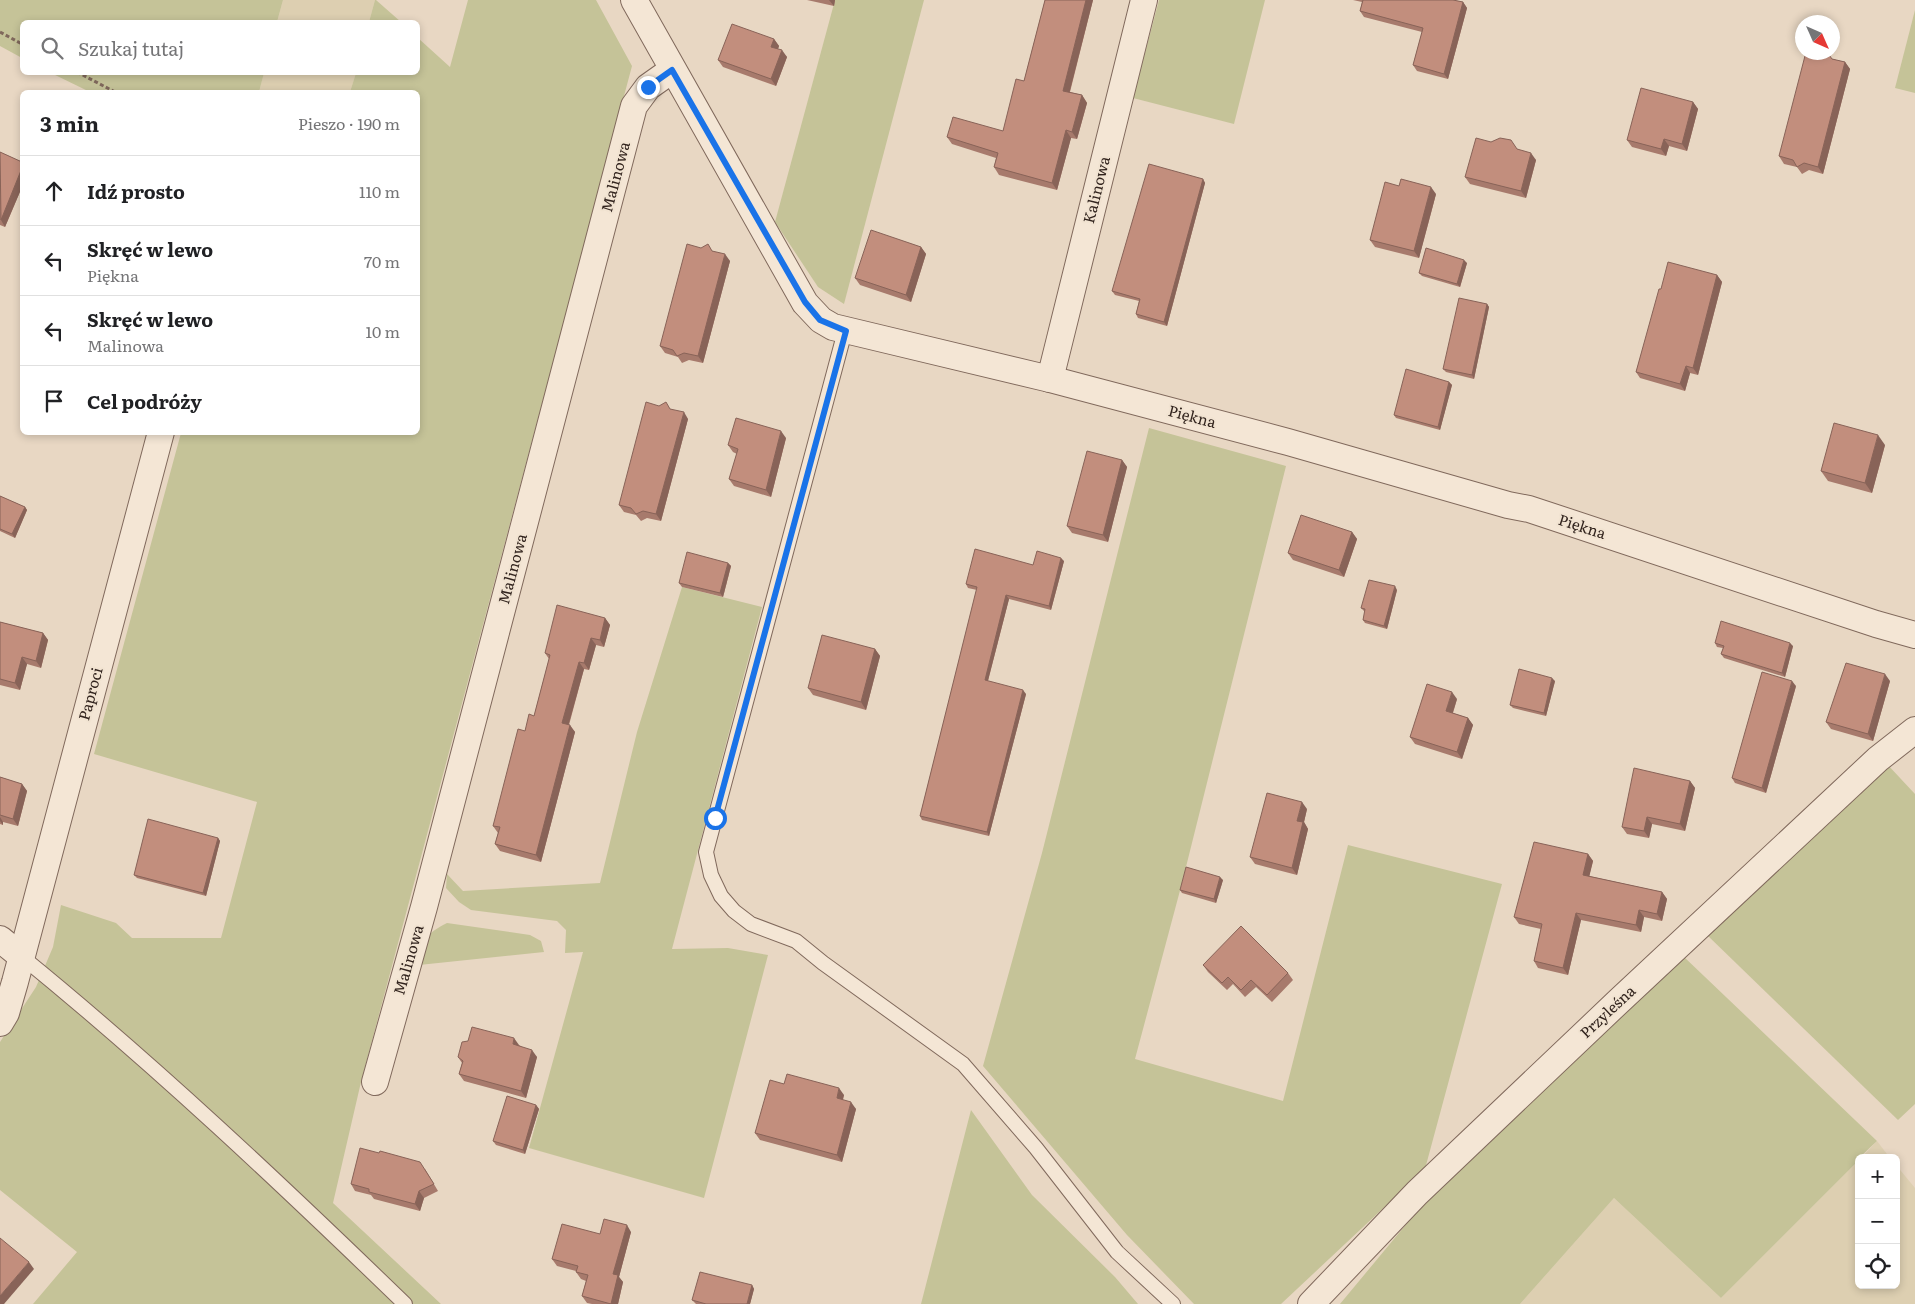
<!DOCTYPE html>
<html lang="pl">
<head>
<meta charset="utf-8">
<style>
  body { margin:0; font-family:Literata,serif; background:#f6f6f6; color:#202124 }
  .controls { position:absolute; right:15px; bottom:15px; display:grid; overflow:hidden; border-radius:8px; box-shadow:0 2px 8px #0003 }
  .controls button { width:45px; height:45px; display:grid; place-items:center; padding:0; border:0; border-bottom:1px solid #e0e0e0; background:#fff; color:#202124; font:25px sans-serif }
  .compass { position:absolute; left:1795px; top:15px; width:45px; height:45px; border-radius:50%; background:#fff; box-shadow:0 2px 8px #0003; rotate:135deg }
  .stop { position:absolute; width:15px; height:15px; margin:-11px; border:4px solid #1a73e8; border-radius:50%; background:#fff }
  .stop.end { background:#1a73e8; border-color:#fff; box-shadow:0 1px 5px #0008 }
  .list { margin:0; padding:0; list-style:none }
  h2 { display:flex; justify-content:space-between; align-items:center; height:65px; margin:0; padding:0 20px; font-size:21px }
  h2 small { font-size:16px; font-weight:400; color:#757577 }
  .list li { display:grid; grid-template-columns:32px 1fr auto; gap:15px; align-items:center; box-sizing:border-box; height:70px; padding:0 20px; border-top:1px solid #e0e0e0 }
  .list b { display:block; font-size:19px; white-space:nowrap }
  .list p { margin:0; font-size:16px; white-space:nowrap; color:#757577 }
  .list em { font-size:16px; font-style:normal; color:#757577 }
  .icon { flex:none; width:28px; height:28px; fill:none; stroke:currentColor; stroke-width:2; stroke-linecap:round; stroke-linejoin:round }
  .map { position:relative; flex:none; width:1915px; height:1304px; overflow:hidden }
  .search { position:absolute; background:#fff; box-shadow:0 2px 8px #0003; left:20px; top:20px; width:400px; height:55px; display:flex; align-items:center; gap:12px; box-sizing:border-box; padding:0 18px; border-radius:8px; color:#757577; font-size:19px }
  .panel { position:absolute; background:#fff; box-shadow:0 2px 8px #0003; left:20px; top:90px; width:400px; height:345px; border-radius:8px }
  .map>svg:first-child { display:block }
  .farmland { fill:#ddcfb1 }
  .green { fill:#c5c398 }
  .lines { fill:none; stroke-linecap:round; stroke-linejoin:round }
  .lane-casing { stroke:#80695c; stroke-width:16 }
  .street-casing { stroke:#80695c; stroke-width:28 }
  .path { stroke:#80695c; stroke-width:3; stroke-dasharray:4 2.5; stroke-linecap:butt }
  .lane { stroke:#f4e6d5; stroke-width:14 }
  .street { stroke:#f4e6d5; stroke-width:26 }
  .wall { fill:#a77a6c }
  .shaded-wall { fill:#886358 }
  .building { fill:#c28e7d; stroke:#886358 }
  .route { stroke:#1a73e8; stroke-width:6 }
  .labels { text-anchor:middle; stroke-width:4; stroke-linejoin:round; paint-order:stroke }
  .street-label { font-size:15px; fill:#32241e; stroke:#f1e3d1 }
</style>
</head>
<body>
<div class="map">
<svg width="1915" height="1304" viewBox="0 0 1915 1304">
  <rect width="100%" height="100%" fill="#e8d7c3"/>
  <!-- farmland -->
  <g class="farmland">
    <path d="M283,0H375L369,22H277Z"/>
    <path d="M264,73H356L350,92H259Z"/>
    <path d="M1877,1141L1890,1158H1861Z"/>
    <path d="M1859,1160V1285H1896V1165L1915,1188V1304H1520L1614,1198L1721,1298Z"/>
  </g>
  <!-- green -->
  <g class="green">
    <path d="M0,0H283L277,22H22V58L0,46Z"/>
    <path d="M375,0H376L401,22H369Z"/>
    <path d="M468,0H596L632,66L361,1082L333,1203L441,1304H33L77,1252L0,1190V1042L36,987L53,947L61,905L116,923L132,938H221L257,802L94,754L181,433L418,432V92H350L356,73L418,72V38L450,67Z"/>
    <path d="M835,0H924L844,304L818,287L775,222Z"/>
    <path d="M1159,0H1265L1234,124L1133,98Z"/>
    <path d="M1915,10V93L1895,88Z"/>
    <path d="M51,73H264L259,92H90Z"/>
    <path d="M1149,428L1286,466L1182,883L1135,1059L1283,1101L1348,845L1502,884L1425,1169L1281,1304H1194L1127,1235L983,1066L1042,853Z"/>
    <path d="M682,587L762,607L672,949L728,948L768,955L704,1198L529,1148L583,952L565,953L566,930L557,921L471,910L459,902L446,888L447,874L463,891L600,883L637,732Z"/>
    <path d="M1886,763L1915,794V1104L1898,1120L1706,934Z"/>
    <path d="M447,923L530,935L541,941L544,952L419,965C422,941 425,934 447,923Z"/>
    <path d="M1683,956L1877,1141L1859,1158V1160L1721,1298L1614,1198L1520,1304H1340L1428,1198Z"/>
    <path d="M971,1110L1032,1195L1115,1277L1138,1304H921Z"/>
  </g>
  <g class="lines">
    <defs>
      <g id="lane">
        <path d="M845,331L706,852L711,875L721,896L734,911L751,924L796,941L823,963L963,1064L1036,1148L1117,1252L1173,1304"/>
        <path d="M21,956C155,1065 281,1184 405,1304"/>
      </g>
      <g id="street">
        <path d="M634,0L805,303L821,320L833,327L1050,379L1288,442L1508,505L1529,509L1876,624L1915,635"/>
        <path d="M1050,379L1144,0"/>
        <path d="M0,939L21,956"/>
        <path d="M0,1023L6,1013L15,982L161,432"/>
        <path d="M375,1082L424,907L634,106L648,87L672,70"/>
        <path d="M1311,1304L1417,1193L1619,1001L1878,759L1915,730"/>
      </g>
    </defs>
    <!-- lane casing -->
    <use href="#lane" class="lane-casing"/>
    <!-- street casing -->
    <use href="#street" class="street-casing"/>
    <!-- path -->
    <g class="path">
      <path d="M0,32L22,44"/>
      <path d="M77,72L115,92"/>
    </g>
    <!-- lane -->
    <use href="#lane" class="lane"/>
    <!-- street -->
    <use href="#street" class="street"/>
  </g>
  <!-- wall -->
  <g class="wall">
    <path d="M807,0H835L834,6Z"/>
    <path d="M1045,0H1093L1070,92L1082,95L1087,103L1077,139L1071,138L1057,190L999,175L994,167L996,158L952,144L947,137L1003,131L1024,81Z"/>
    <path d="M1353,0H1453L1463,2L1467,8L1448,79L1417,71L1413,65L1422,32L1364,17L1360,11L1362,2Z"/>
    <path d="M774,39L779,46L778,49L787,57L776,86L723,67L718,60Z"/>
    <path d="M1832,59L1845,62L1850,69L1823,174L1809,170L1802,174L1797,167L1784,164L1779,156Z"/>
    <path d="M1693,102L1698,109L1687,151L1669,146L1666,156L1632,147L1627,140Z"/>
    <path d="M1517,149L1536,160L1526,198L1470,184L1465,177Z"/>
    <path d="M0,152L22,162V187L5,227L0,225Z"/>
    <path d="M1203,179L1205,183L1167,326L1138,318L1136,314L1139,301L1115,295L1112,291Z"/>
    <path d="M1436,194L1419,258L1375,247L1370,240Z"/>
    <path d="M921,247L926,254L911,302L860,285L855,278Z"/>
    <path d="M712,251L730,261L703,363L689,360L682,363L678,357L665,353L660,346Z"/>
    <path d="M1467,263L1460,287L1422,276L1419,273Z"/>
    <path d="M1717,275L1722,282L1698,375L1690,373L1685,391L1640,378L1636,372L1661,289Z"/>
    <path d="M1487,304L1489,307L1474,379L1446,372L1443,369Z"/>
    <path d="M1449,382L1452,385L1440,430L1396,418L1394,415Z"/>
    <path d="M670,409L688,419L661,521L647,518L641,521L636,515L624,512L619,505Z"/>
    <path d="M786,438L771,497L734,486L729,479L737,454L733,452L728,445Z"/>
    <path d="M1885,445L1872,493L1828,481L1821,471Z"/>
    <path d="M1122,460L1127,467L1108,542L1072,533L1067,526Z"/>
    <path d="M0,496L25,507L27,510L15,538L0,531Z"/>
    <path d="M1352,532L1357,539L1344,577L1293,560L1288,553Z"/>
    <path d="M1064,561L1051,610L1009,599L988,681L1026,694L989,836L922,820L920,816L977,590L968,588L966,584L1033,565Z"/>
    <path d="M728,563L731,566L723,597L682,587L679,583Z"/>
    <path d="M1397,590L1387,629L1365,623L1363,620L1365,612L1361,608Z"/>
    <path d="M605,618L610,625L604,647L596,645L589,670L584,669L569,725L575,732L541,862L500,851L495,844L498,833L493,826L525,731L534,716L549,659L545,653Z"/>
    <path d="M0,622L43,633L48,640L41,668L27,664L20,690L0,685Z"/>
    <path d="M1715,643L1793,646L1785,677L1724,658L1721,654L1723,648L1717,647Z"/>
    <path d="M875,649L880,656L866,710L813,695L808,688Z"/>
    <path d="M1555,681L1546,716L1513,708L1510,705Z"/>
    <path d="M1890,681L1873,741L1831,729L1826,722Z"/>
    <path d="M1796,686L1766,793L1735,783L1732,778Z"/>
    <path d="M1457,699L1453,713L1468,718L1473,725L1462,759L1415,744L1410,737Z"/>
    <path d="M0,777L22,784L27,791L18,826L3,822V825L0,824Z"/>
    <path d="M1690,781L1695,788L1685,831L1652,824L1649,838L1627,834L1622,827Z"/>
    <path d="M1307,809L1304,822L1308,829L1297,875L1255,864L1250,857Z"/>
    <path d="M218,838L220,841L206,896L137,878L134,875Z"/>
    <path d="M1588,854L1593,861L1589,876L1662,892L1667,899L1662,921L1644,917L1641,932L1581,920L1568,975L1538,968L1534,961L1541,929L1519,924L1514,917Z"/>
    <path d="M1223,880L1216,903L1182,893L1180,890Z"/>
    <path d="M1203,965L1288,973L1293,980L1272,1002L1256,987L1245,997L1233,984L1227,990L1208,972Z"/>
    <path d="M519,1045L537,1057L526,1098L464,1081L459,1074L462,1063L458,1057Z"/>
    <path d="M784,1084L844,1095L843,1100L856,1109L842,1162L760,1140L755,1133Z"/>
    <path d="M536,1105L539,1109L525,1154L496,1145L493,1141Z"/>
    <path d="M425,1169L438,1191L424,1198L420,1211L374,1199L371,1195L355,1191L351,1184Z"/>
    <path d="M631,1232L619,1277L623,1282L618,1304H592L587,1303L582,1296L586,1281L581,1279L576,1272V1271L557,1266L552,1259L600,1234Z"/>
    <path d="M752,1285L754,1289L750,1304H696L692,1300Z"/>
  </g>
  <!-- shaded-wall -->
  <g class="shaded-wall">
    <path d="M829,0H835L834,6Z"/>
    <path d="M1086,0H1093L1068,98L1063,91Z"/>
    <path d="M1463,2L1467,8L1448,79L1444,74Z"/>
    <path d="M774,39L779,46L776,54L771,47Z"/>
    <path d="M782,50L787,57L776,86L771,79Z"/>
    <path d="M1845,62L1850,69L1823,174L1818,167Z"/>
    <path d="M1082,95L1087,103L1077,139L1072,132Z"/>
    <path d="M1693,102L1698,109L1687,151L1682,144Z"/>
    <path d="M1066,130L1071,138L1057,190L1052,183Z"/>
    <path d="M1664,139L1669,146L1666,156L1661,149Z"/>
    <path d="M1531,153L1536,160L1526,198L1521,191Z"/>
    <path d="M22,168V187L5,227L1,220Z"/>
    <path d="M1203,179L1205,183L1167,326L1164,322Z"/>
    <path d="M1431,187L1436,194L1419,258L1414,251Z"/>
    <path d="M921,247L926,254L911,302L906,295Z"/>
    <path d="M725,254L730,261L703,363L698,356Z"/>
    <path d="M1464,260L1467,263L1460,287L1457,284Z"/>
    <path d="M1717,275L1722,282L1698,375L1693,368Z"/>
    <path d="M1487,304L1489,307L1474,379L1472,375Z"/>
    <path d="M1686,366L1690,373L1685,391L1680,384Z"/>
    <path d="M1449,382L1452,385L1440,430L1438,427Z"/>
    <path d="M684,412L688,419L661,521L656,514Z"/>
    <path d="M781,431L786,438L771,497L766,490Z"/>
    <path d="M1878,435L1885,445L1872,493L1865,483Z"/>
    <path d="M1122,460L1127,467L1108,542L1103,535Z"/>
    <path d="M25,507L27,510L15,538L12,534Z"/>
    <path d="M1352,532L1357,539L1344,577L1339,570Z"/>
    <path d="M1061,558L1064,561L1051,610L1049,606Z"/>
    <path d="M728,563L731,566L723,597L720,593Z"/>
    <path d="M1395,586L1397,590L1387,629L1384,626Z"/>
    <path d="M1006,595L1009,599L987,684L985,680Z"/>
    <path d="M605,618L610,625L604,647L600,640Z"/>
    <path d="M43,633L48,640L41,668L36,661Z"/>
    <path d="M591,638L596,645L589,670L584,663Z"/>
    <path d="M1790,643L1793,646L1785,677L1782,673Z"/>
    <path d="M875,649L880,656L866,710L861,702Z"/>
    <path d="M22,657L27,664L20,690L15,683Z"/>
    <path d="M579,662L584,669L567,730L562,723Z"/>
    <path d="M1885,674L1890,681L1873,741L1868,734Z"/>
    <path d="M1552,678L1555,681L1546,716L1544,713Z"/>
    <path d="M1792,681L1796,686L1766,793L1762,788Z"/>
    <path d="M1023,690L1026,694L989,836L987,832Z"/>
    <path d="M1452,692L1457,699L1451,718L1446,711Z"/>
    <path d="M1468,718L1473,725L1462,759L1457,752Z"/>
    <path d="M570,725L575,732L541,862L536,855Z"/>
    <path d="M1690,781L1695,788L1685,831L1680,824Z"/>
    <path d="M22,784L27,791L18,826L13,819Z"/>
    <path d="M1302,802L1307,809L1304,822L1308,829L1297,875L1292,868L1297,821Z"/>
    <path d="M0,817L3,822V825L0,821Z"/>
    <path d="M1647,817L1652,824L1649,838L1644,831Z"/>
    <path d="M218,838L220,841L206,896L203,893Z"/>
    <path d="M1588,854L1593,861L1588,882L1583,875Z"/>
    <path d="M1220,877L1223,880L1216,903L1214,899Z"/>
    <path d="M1662,892L1667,899L1662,921L1657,914Z"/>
    <path d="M1639,910L1644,917L1641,932L1636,925Z"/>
    <path d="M1576,913L1581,920L1568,975L1563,968Z"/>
    <path d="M514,1038L519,1045L517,1051L513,1044Z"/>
    <path d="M532,1050L537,1057L526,1098L521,1091Z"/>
    <path d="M839,1088L844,1095L841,1105L837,1098Z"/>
    <path d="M851,1102L856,1109L842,1162L837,1155Z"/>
    <path d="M536,1105L539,1109L525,1154L523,1150Z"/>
    <path d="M419,1191L424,1198L420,1211L415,1204Z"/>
    <path d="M627,1225L631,1232L619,1277L623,1282L618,1304H611L613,1274Z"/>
    <path d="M29,1262L34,1269L4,1304H0V1296Z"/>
    <path d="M752,1285L754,1289L750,1304H747Z"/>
  </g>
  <!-- building -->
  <g class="building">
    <path d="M1045,0H1086L1063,91L1082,95L1072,132L1066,130L1052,183L994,167L998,153L947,137L953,117L1003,131L1016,79L1024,81Z"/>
    <path d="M1363,0H1453L1463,2L1444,74L1413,65L1423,28L1360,11Z"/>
    <path d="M732,24L774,39L771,47L782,50L771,79L718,60Z"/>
    <path d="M1806,52L1821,56L1825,52H1827L1832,59L1845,62L1818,167L1804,163L1797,167L1793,160L1779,156Z"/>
    <path d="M1641,88L1693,102L1682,144L1664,139L1661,149L1627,140Z"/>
    <path d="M1476,138L1491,142L1500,138L1511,140L1517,149L1531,153L1521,191L1465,177Z"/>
    <path d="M0,152L22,162V168L1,220Z"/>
    <path d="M1149,164L1203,179L1164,322L1136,314L1140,299L1112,291Z"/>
    <path d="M1401,179L1431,187L1414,251L1370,240L1385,182L1399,186Z"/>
    <path d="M871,230L921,247L906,295L855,278Z"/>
    <path d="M687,244L701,248L708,244L712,251L725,254L698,356L684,353L677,356L673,350L660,346Z"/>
    <path d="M1426,248L1464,260L1457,284L1419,273Z"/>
    <path d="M1668,262L1717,275L1693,368L1686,366L1680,384L1636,372L1659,289H1661Z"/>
    <path d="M1459,298L1487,304L1472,375L1443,369Z"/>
    <path d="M1406,369L1449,382L1438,427L1394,415Z"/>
    <path d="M646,402L659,406L666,402L670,409L684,412L656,514L643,511L636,514L631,508L619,505Z"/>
    <path d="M736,418L781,431L766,490L729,479L738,449L728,445Z"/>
    <path d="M1834,423L1878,435L1865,483L1821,471Z"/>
    <path d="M1087,451L1122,460L1103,535L1067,526Z"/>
    <path d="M0,496L25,507L12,534L0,529Z"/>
    <path d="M1301,515L1352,532L1339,570L1288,553Z"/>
    <path d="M975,549L1033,565L1037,551L1061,558L1049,606L1006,595L985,680L1023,690L987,832L920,816L977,587L966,584Z"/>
    <path d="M687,552L728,563L720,593L679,583Z"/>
    <path d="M1369,580L1395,586L1384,626L1363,620L1365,609L1361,608Z"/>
    <path d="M557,605L605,618L600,640L591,638L584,663L579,662L562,723L570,725L536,855L495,844L500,827L493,826L518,729L525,731L529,714L534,716L550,655L545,653Z"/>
    <path d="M1721,621L1790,643L1782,673L1721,654L1724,646L1715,643Z"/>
    <path d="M0,622L43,633L36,661L22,657L15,683L0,679Z"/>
    <path d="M822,635L875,649L861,702L808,688Z"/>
    <path d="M1846,663L1885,674L1868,734L1826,722Z"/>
    <path d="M1519,669L1552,678L1544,713L1510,705Z"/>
    <path d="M1762,672L1792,681L1762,788L1732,778Z"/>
    <path d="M1427,684L1452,692L1446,711L1468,718L1457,752L1410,737Z"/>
    <path d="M1634,768L1690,781L1680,824L1647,817L1644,831L1622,827Z"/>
    <path d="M0,777L22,784L13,819L0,815Z"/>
    <path d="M1267,793L1302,802L1297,821L1303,822L1292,868L1250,857Z"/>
    <path d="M148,819L218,838L203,893L134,875Z"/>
    <path d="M1534,842L1588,854L1583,875L1662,892L1657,914L1639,910L1636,925L1576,913L1563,968L1534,961L1542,924L1514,917Z"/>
    <path d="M1186,867L1220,877L1214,899L1180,890Z"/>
    <path d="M1241,926L1288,973L1267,995L1251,980L1241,990L1228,977L1222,983L1203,965Z"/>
    <path d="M472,1027L514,1038L513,1044L532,1050L521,1091L459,1074L463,1061L458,1057L462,1042L468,1041Z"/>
    <path d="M787,1074L839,1088L837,1098L851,1102L837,1155L755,1133L770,1080L784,1084Z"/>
    <path d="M507,1096L536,1105L523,1150L493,1141Z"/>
    <path d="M360,1148L379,1153L380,1151L420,1162L434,1184L419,1191L415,1204L369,1192V1189L351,1184Z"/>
    <path d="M604,1219L627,1225L613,1274L618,1275L611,1304L582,1296L588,1275L576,1272L578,1266L552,1259L562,1224L600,1234Z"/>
    <path d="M0,1238L29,1262L0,1296Z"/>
    <path d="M700,1272L752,1285L747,1304H706L692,1300Z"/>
  </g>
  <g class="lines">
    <!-- route -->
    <path class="route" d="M648,87L672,70L805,302L820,320L846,331L715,818"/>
  </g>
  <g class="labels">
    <!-- street labels -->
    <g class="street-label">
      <text transform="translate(616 177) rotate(-75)" y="5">Malinowa</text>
      <text transform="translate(1097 190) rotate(-76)" y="5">Kalinowa</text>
      <text transform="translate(1192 417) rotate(15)" y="5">Piękna</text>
      <text transform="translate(1582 527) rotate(18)" y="5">Piękna</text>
      <text transform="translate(513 569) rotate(-75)" y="5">Malinowa</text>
      <text transform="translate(91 694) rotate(-75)" y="5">Paproci</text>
      <text transform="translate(409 960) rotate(-74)" y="5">Malinowa</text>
      <text transform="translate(1608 1012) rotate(-43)" y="5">Przyleśna</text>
    </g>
  </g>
</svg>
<div class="controls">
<button>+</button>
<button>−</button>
<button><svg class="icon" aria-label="locate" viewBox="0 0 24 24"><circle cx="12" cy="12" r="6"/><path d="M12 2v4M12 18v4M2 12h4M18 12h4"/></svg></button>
</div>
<svg class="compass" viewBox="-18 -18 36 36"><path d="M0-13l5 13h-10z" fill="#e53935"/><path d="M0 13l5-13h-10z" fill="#757577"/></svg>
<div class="stop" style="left:715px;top:818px"></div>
<div class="stop end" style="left:648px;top:87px"></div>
<div class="search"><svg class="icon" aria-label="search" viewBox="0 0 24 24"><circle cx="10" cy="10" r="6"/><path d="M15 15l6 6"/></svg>Szukaj tutaj</div>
<section class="panel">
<h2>3 min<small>Pieszo · 190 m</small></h2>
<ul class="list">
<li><svg class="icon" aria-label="ahead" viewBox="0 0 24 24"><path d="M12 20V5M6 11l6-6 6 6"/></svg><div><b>Idź prosto</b></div><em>110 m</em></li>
<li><svg class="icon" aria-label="left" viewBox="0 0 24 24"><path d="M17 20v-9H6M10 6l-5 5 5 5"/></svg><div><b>Skręć w lewo</b><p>Piękna</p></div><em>70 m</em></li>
<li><svg class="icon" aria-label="left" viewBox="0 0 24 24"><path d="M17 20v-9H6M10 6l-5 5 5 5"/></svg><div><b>Skręć w lewo</b><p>Malinowa</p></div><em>10 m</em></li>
<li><svg class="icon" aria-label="arrive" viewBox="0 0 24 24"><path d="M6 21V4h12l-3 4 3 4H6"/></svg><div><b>Cel podróży</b></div></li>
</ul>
</section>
</div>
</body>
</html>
